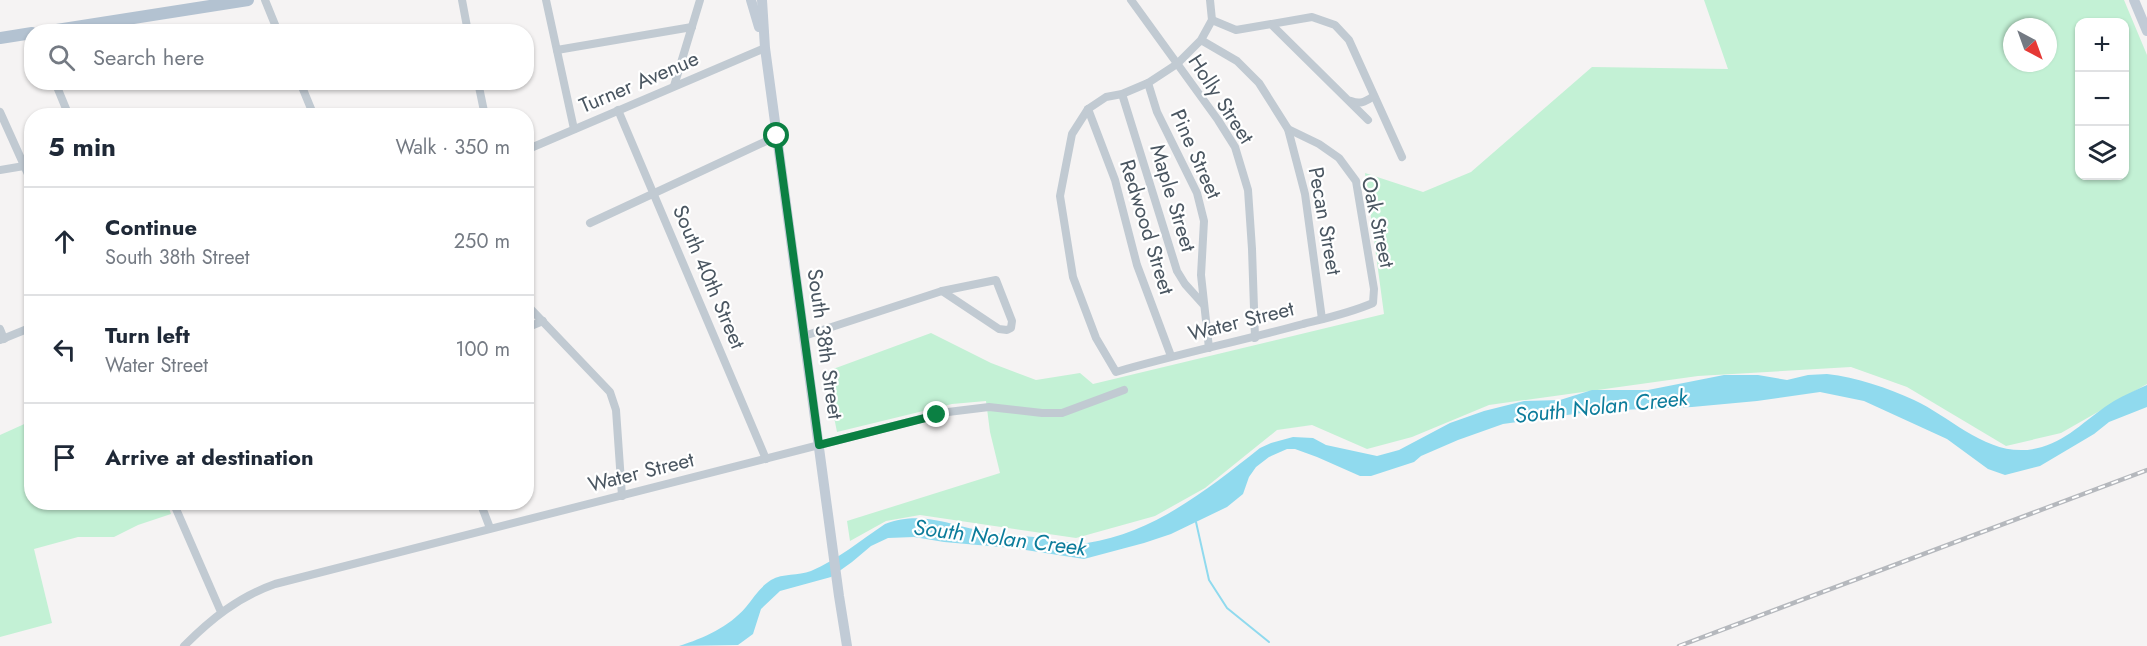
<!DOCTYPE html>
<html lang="en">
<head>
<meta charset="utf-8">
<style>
  body { margin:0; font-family:Jost,sans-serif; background:#f2f2f3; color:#1f2937 }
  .controls { position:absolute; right:18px; top:18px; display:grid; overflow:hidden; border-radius:12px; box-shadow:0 2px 4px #0004 }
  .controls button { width:54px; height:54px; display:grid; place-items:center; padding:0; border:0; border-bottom:2px solid #e0e1e3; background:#fff; color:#1f2937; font:30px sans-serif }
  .compass { position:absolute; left:2003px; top:18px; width:54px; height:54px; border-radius:50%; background:#fff; box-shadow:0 2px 4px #0004; rotate:139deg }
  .stop { position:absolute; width:18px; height:18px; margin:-14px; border:4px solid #0b8043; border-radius:50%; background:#fff }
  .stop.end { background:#0b8043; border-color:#fff; box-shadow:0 2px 6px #0008 }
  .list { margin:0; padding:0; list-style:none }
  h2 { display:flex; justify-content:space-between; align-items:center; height:78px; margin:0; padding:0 24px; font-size:26px }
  h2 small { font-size:20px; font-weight:400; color:#747a83 }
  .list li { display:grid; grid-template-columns:39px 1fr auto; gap:18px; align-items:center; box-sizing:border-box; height:108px; padding:0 24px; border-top:2px solid #e0e1e3 }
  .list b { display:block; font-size:22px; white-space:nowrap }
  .list p { margin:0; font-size:20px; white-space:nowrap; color:#747a83 }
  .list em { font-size:20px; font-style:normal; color:#747a83 }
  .icon { flex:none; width:33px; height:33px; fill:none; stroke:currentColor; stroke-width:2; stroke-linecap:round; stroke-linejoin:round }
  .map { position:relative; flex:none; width:2147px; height:646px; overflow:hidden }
  .search { position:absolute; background:#fff; box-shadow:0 2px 4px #0004; left:24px; top:24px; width:510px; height:66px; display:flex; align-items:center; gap:15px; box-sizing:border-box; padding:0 21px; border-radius:24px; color:#747a83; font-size:22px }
  .panel { position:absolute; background:#fff; box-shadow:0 2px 4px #0004; left:24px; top:108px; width:510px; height:402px; border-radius:24px }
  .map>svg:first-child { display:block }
  .green { fill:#c3f1d5; fill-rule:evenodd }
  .water { fill:#90daee }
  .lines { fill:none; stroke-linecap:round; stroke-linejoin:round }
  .stream { stroke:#90daee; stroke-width:2 }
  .minor { stroke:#c1cad2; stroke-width:8 }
  .secondary { stroke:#c1cbd6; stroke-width:10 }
  .primary { stroke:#b3c2d1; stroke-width:12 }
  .rail-casing { stroke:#b5b8bd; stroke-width:4.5 }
  .rail { stroke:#fff; stroke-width:2; stroke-dasharray:7; stroke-linecap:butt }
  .route { stroke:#0b8043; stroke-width:8 }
  .labels { text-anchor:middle; stroke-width:4.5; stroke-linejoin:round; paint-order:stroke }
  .street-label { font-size:21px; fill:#4a5661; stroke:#fff }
  .water-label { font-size:22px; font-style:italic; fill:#0c7c9b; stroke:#fff }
</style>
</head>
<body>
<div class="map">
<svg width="2147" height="646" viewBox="0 0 2147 646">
  <rect width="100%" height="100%" fill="#f5f3f3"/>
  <!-- green -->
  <g class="green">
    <path d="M1704,0H2124L2147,55V384L2061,433L2006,446L1907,387L1851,367L1698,376L1489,405L1412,437L1367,449L1312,425L1277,430L1205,488L1155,516L1076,538L920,515L886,521L850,541L847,521L1000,473L990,432L986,401L952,404L837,432L825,372L931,333L991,363L1036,380L1080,373L1093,384L1384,314L1365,173L1423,192L1471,172L1592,67L1728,69ZM2080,22H2124V176H2080ZM2012,27H2048V63H2012Z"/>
    <path d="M31,421L32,502L167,503L171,514L138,525L114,537H78L34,549L52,623L0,637V435Z"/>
  </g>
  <!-- water -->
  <path class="water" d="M1827,374C1857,377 1887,388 1914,400C1955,419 1992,462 2042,447C2070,439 2089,416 2114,401C2124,395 2136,390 2147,385V407L2109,422L2094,434L2040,466L2005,475L1988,469L1947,439L1864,401L1820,392L1757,401L1692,407L1596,411L1503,424L1458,440L1421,456L1414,462L1371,476H1360L1317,457L1295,449H1287L1269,457L1256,467L1249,477L1243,494L1227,507L1171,534L1144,543L1084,559L1012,548L944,542L914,537L888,538L871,546L852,562L831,577L780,591L761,609L753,634L738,645L679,646C704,638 729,627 746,607C754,597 760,587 771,580C783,573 798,576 811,571C837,560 861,540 885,524C920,511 944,523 978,530C1001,535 1023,536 1046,538C1059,540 1074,545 1087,543C1154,533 1208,489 1260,448L1271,443L1293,437L1313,438L1326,445L1377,456L1399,450L1450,423L1484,411L1524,401L1560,400L1592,390H1648L1724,375H1758L1787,380L1808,375Z"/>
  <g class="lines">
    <!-- stream -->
    <path class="stream" d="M1196,522L1209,580L1227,608L1269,642"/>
    <!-- minor -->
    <g class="minor">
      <path d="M265,0L278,32"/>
      <path d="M462,0L468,32"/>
      <path d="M546,0L574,129"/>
      <path d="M1131,0L1218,120L1235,147L1248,190L1252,249L1255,338"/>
      <path d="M1212,20L1236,30L1312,17L1335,25L1349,40L1402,157"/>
      <path d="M1272,25L1368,120"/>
      <path d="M1201,40L1237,61L1259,83L1288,129L1319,144L1339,158L1356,181L1374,289L1373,303C1350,313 1327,318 1303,324C1241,341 1178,354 1116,372L1096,338L1073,277L1060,196L1072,134L1088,109L1106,97L1122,94L1148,83L1177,64L1201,40L1212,20L1210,0"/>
      <path d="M557,50L692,27"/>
      <path d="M55,82L69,116"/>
      <path d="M300,82L314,116"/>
      <path d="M478,82L485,116"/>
      <path d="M1148,83L1157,112L1197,193L1204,221L1201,275L1209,348"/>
      <path d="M674,86L700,0"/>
      <path d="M1122,94L1177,271L1185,284L1203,304"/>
      <path d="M1351,101C1361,105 1366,101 1374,96"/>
      <path d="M1088,109L1115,180L1137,265L1171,356"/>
      <path d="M618,110L766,459"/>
      <path d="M0,112L32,183"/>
      <path d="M1288,129L1305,194L1322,319"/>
      <path d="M526,150L765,48"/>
      <path d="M0,170L24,166"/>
      <path d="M590,223L777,136"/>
      <path d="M996,280L1012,321L1011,328L1007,330L999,329L942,291Z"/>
      <path d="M526,304L610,392L616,410L622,496"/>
      <path d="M526,328L543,321"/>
      <path d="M0,329L4,339"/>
      <path d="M804,336L942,291"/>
      <path d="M0,340L32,327"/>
      <path d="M173,502L221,612"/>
      <path d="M480,502L490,528"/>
      <path d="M184,646C211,619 238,597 275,584L948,412L989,407L1042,413H1062L1124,390"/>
    </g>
    <!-- secondary -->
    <g class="secondary">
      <path d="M751,0L759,27"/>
      <path d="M762,0L765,48L839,596L847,646"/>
      <path d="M2134,0L2147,31"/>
    </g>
    <!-- primary -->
    <g class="primary">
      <path d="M44,32L248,0"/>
      <path d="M0,38L32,33"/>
    </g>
    <defs>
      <path id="rail" d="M1679,646L2147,470"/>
    </defs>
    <!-- rail casing -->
    <use href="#rail" class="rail-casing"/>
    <!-- rail -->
    <use href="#rail" class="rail"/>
  </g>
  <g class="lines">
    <!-- route -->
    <path class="route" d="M777,136L819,445L937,415"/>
  </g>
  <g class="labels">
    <!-- street labels -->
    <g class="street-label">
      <text transform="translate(639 82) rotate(-23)" y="7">Turner Avenue</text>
      <text transform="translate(1221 99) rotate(57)" y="7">Holly Street</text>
      <text transform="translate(1196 154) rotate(66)" y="7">Pine Street</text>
      <text transform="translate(1173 198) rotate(73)" y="7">Maple Street</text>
      <text transform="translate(1325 221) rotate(80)" y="7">Pecan Street</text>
      <text transform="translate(1378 222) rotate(78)" y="7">Oak Street</text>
      <text transform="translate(1147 227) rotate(73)" y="7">Redwood Street</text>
      <text transform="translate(709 277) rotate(67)" y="7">South 40th Street</text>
      <text transform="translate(1241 321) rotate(-14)" y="7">Water Street</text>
      <text transform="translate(825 344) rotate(82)" y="7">South 38th Street</text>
      <text transform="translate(641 472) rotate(-14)" y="7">Water Street</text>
    </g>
    <!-- water labels -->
    <g class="water-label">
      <text transform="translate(1601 406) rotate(-6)" y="8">South Nolan Creek</text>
      <text transform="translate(1000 537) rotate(7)" y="8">South Nolan Creek</text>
    </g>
  </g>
</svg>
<div class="controls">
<button>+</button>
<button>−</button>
<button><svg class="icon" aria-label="layers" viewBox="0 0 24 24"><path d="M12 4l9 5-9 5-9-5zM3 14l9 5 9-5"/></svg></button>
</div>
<svg class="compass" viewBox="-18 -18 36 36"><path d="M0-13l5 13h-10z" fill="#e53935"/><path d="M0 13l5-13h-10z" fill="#747a83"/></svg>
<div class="stop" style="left:777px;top:136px"></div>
<div class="stop end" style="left:937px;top:415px"></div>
<div class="search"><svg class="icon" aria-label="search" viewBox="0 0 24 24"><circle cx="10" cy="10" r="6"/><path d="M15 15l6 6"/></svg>Search here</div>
<section class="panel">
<h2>5 min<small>Walk · 350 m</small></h2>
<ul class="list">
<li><svg class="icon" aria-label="ahead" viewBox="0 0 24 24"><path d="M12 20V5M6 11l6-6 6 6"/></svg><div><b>Continue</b><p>South 38th Street</p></div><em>250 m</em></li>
<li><svg class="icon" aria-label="left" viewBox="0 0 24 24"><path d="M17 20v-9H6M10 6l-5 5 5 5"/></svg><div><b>Turn left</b><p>Water Street</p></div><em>100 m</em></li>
<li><svg class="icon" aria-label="arrive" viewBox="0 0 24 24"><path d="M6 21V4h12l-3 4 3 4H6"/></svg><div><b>Arrive at destination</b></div></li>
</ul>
</section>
</div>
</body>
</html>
